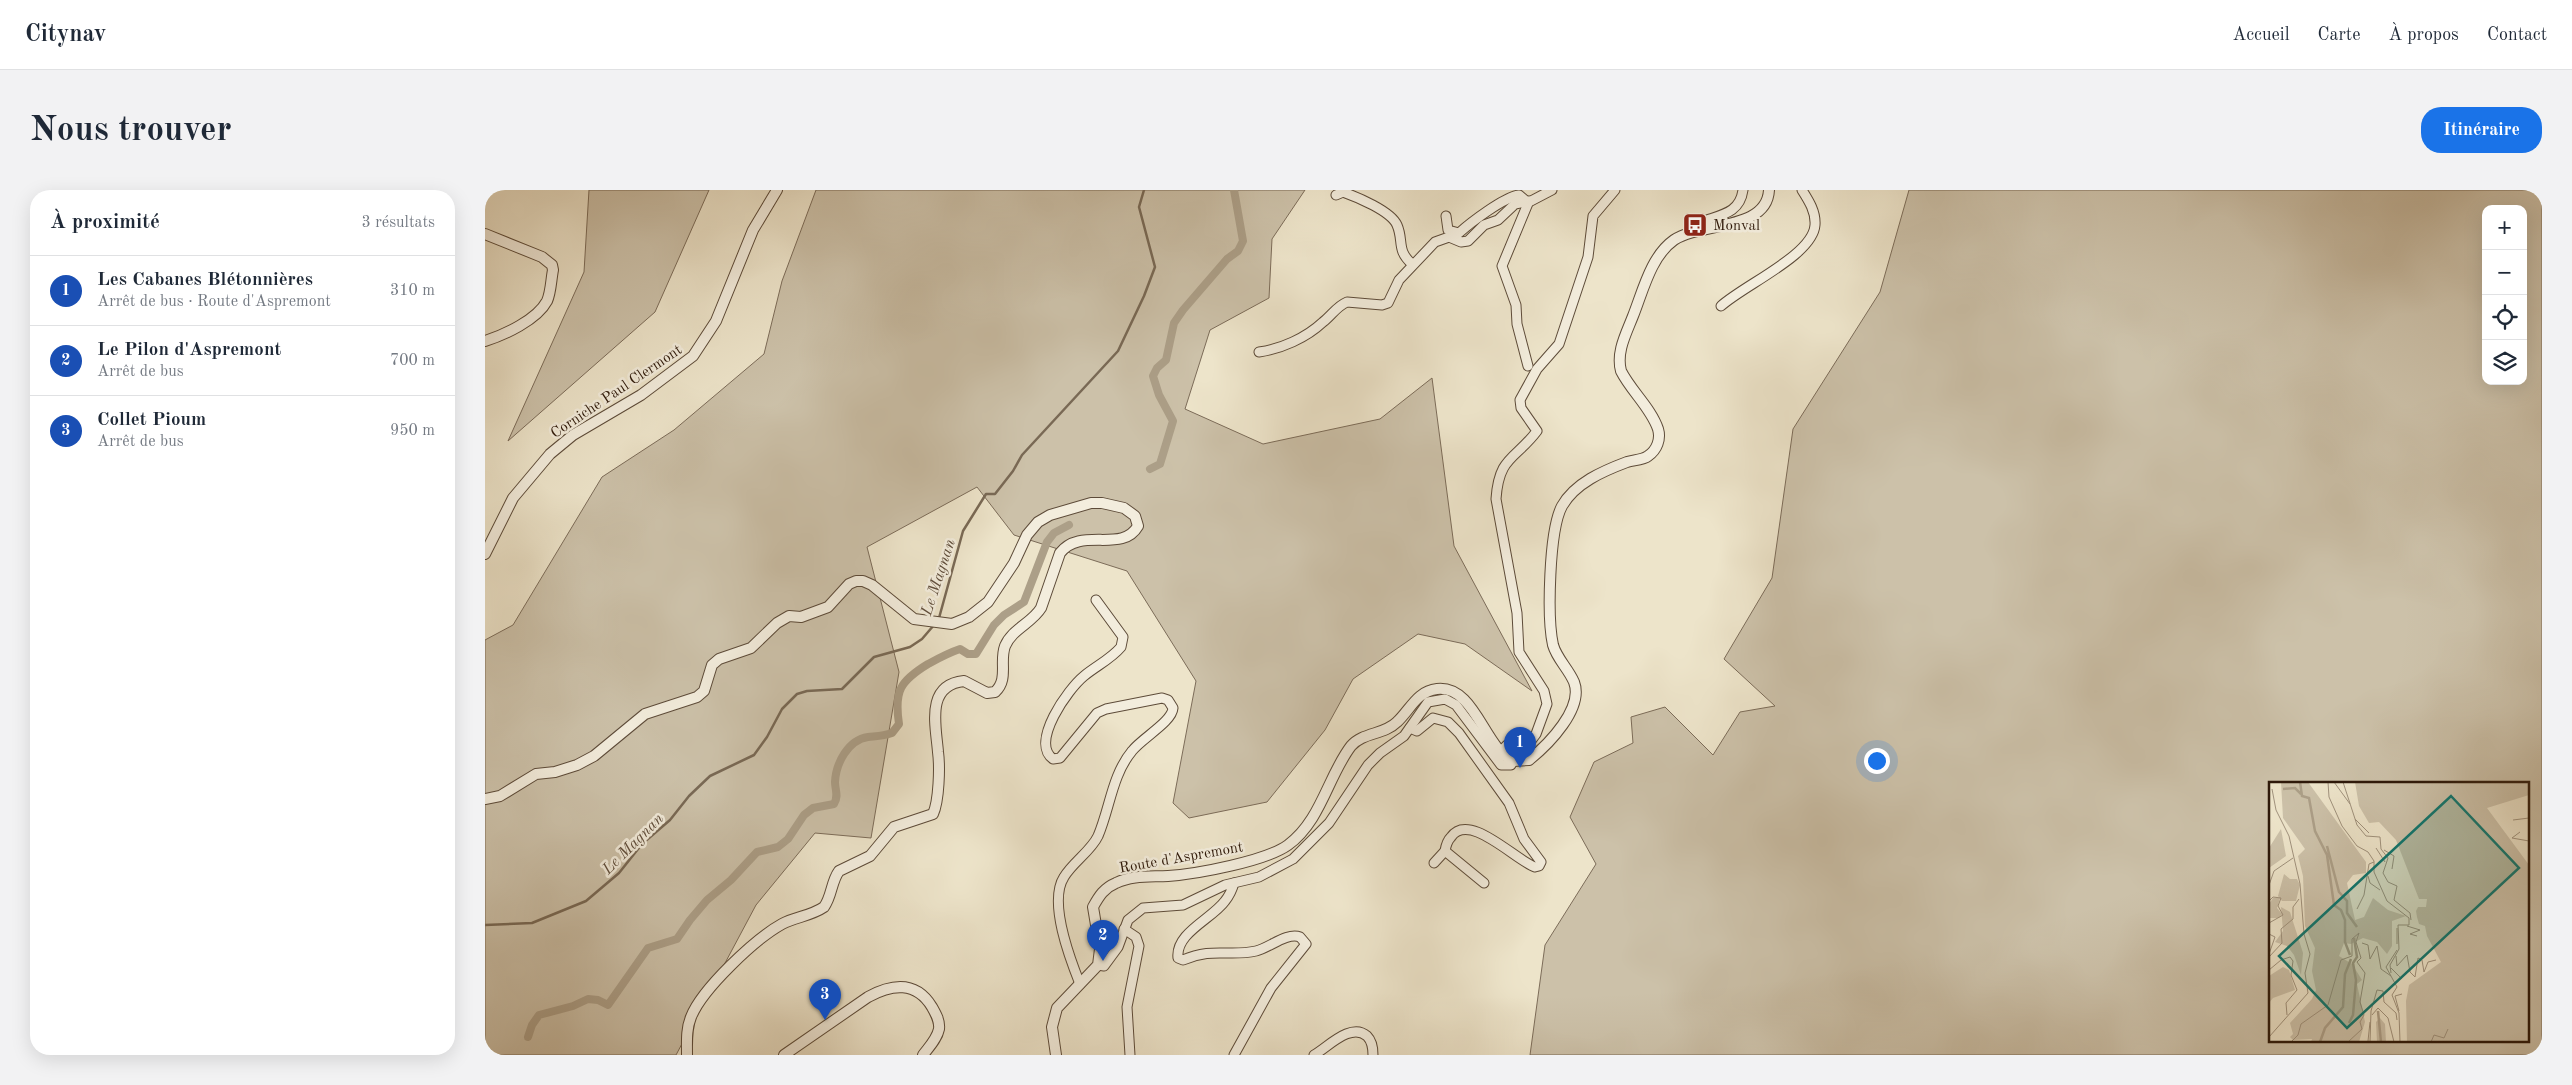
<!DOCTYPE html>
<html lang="fr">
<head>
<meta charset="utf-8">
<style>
  body { margin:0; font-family:"Old Standard TT",serif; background:#f2f2f3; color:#1f2937 }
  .controls { position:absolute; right:15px; top:15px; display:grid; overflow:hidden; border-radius:10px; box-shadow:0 5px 20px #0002 }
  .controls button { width:45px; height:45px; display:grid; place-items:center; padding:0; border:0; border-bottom:1px solid #e0e1e3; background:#fff; color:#1f2937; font:25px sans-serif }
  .you { position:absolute; left:1391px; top:570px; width:18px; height:18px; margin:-12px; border:4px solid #fff; border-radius:50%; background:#1a73e8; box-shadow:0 0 0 8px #1a73e833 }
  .badge { display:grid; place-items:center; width:32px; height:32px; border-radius:50%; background:#1a73e8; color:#fff; font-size:16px; font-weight:700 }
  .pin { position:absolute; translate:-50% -41px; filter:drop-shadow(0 1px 2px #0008) }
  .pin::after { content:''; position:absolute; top:26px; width:18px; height:15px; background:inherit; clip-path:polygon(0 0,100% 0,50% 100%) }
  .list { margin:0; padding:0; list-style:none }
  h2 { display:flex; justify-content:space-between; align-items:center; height:65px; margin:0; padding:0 20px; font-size:21px }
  h2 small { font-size:16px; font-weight:400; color:#747a83 }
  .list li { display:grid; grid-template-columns:32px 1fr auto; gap:15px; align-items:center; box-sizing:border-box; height:70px; padding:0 20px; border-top:1px solid #e0e1e3 }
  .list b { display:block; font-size:19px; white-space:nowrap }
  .list p { margin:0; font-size:16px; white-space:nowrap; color:#747a83 }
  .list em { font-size:16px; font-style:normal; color:#747a83 }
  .icon { flex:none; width:28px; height:28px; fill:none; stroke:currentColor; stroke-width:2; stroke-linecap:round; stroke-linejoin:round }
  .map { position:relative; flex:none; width:2057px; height:865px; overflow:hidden; border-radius:20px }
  header { display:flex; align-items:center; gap:30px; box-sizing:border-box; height:70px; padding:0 25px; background:#fff; border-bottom:1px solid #e0e1e3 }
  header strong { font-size:24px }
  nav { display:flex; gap:28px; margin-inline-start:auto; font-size:18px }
  .intro { display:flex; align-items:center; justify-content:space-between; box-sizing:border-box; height:120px; padding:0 30px }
  h1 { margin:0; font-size:35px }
  .button { padding:12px 22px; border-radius:20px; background:#1a73e8; color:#fff; font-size:18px; font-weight:700 }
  main { display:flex; gap:30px; padding:0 30px }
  aside { flex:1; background:#fff; border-radius:20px; box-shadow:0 5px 20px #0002 }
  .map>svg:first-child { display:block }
  .green { fill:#ccc1a9; stroke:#7c6c59; fill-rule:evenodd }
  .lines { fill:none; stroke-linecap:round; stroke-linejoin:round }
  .stream { stroke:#796955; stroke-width:2.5 }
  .canal { stroke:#ac9f88; stroke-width:8 }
  .minor-casing { stroke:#5d4b39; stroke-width:11 }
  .tertiary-casing { stroke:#5d4b39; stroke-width:12 }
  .minor { stroke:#f3eddd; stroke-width:9 }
  .tertiary { stroke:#f3eddd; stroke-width:10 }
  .labels { text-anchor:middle; stroke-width:5; stroke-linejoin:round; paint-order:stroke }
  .poi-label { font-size:15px; fill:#2d1809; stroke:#f3eddd; text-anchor:start }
  .street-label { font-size:15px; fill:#2d1809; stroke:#f3eddd }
  .water-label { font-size:16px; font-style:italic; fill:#604e3c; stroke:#f3eddd }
  .inset-river { fill:none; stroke:#ac9f88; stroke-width:2.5 }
  .inset-road { fill:none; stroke:#a0927d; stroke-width:1 }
  .view { fill:#0f766e; fill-opacity:0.15; stroke:#0f766e; stroke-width:2.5 }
  .inset-edge { fill:none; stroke:#2d1809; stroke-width:2.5 }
</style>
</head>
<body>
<header>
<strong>Citynav</strong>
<nav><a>Accueil</a><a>Carte</a><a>À propos</a><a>Contact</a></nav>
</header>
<div class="intro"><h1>Nous trouver</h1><a class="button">Itinéraire</a></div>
<main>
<aside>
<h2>À proximité<small>3 résultats</small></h2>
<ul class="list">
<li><span class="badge" style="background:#1a4fb4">1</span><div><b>Les Cabanes Blétonnières</b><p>Arrêt de bus · Route d'Aspremont</p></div><em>310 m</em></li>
<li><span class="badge" style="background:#1a4fb4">2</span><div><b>Le Pilon d'Aspremont</b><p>Arrêt de bus</p></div><em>700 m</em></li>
<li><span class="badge" style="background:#1a4fb4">3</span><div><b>Collet Pioum</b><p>Arrêt de bus</p></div><em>950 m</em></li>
</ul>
</aside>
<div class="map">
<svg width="2057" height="865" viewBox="0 0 2057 865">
  <rect width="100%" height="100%" fill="#ede4ca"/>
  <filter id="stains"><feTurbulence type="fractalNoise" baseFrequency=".004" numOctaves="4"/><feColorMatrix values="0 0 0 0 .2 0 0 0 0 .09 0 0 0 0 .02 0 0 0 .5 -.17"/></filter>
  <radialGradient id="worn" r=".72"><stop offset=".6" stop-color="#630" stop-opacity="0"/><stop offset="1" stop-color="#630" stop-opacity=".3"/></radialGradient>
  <!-- green -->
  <g class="green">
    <path d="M104,0H224L170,122L23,251L99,82Z"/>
    <path d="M331,0H820L787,49L784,108L725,140L700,219L778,254L895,229L947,188L969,356L1047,501L980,454L933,444L868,489L840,540L782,612L704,628L688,613L711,491L642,381L529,345L492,297L382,357L414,482L386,648L330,643L271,715L191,865H0V450L28,435L117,287L189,240L279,164L297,91Z"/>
    <path d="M1424,0H2057V865H1045L1060,755L1111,674L1085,627L1109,572L1148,553L1146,527L1180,517L1228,565L1255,522L1290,516L1239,469L1287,388L1308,239L1395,102ZM2001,19H2038V191H2001ZM1786,594H2043V851H1786Z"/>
  </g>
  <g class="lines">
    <!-- stream -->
    <g class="stream">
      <path d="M454,428L478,341L501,304H510L528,281L537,265L633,161L659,106L670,77L654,17L659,0"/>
      <path d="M0,735L47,733L101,711L134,683L157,654L185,630L204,606L225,586L269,565L282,547L297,519L312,504L322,501L357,499L389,467L425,457L437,449L449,435"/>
    </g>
    <!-- canal -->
    <g class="canal">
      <path d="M665,279L675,274L688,231L674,205L668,186L672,178L681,170L689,133L698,120L742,69L753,61L758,51L749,0"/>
      <path d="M43,847L47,835L54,825L88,816L103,809L113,810L123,815L163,758L192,749L205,730L222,710L246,690L272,662L293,657L303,649L319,625L328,618L349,614C354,606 350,600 350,592C351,573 363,550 383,547C392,546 398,546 407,543L414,534C409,501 415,491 443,474C454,468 463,463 475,459L483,464H491L509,435L519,425L539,412L562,352L569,343L584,335"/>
    </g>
    <defs>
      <g id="minor">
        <path d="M851,5L858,2C872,7 906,21 912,35C919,51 911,60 927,74"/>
        <path d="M961,26L963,40L974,43C985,33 1019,7 1034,5L1041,11"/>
        <path d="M1218,39L1222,30C1240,24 1255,21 1258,0"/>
        <path d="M1236,116C1259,95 1328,65 1330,35C1331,22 1324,11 1317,0"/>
        <path d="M774,162C796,159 821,148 838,132C846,126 852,116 862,112L897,115L903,113L914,90L950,52L964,47L976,52L983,51L999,35L1013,30L1030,14L1046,11L1067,0"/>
        <path d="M1043,176L1032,134L1031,115L1017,76L1044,11"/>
        <path d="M925,538L932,541L948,528L963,532L974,543L1024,613L1039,649L1056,672L1054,676L1050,677C1030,670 984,621 966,647C962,651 961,655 960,661L999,693"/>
        <path d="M1015,562L1022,555L1047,548"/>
        <path d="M949,673L960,661"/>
        <path d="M639,739L651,747L654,756L642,817L645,865"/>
        <path d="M613,775L619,776L633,757L643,730L658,718L698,715L740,695L774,687L808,669L844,633L883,575L895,563L919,546L943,512L960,509L971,515L1016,575H1026L1034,559L1045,552L1051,544L1062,514L1059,501L1034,462L1032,423L1011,309C1014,266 1030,270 1052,241L1036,218L1035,210L1052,179L1074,154L1103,67L1108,26L1130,0"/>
        <path d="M595,794C585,769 563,712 579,687C588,672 606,661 613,646C625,618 627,585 647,561C657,548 687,532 688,518L683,510L677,508L621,519L612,523L575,568L568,569C545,552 583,499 599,486C611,476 626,469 636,457L638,447L611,410"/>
        <path d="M749,865L786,798L821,754L815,747C802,742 784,758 771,761C744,767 728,757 698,770L693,768C690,743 727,729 740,711C744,706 747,700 749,693"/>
        <path d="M829,865C843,857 866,832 882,846C887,851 888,858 888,865"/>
      </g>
      <g id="tertiary">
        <path d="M0,44L57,67L67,75L68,80C66,90 66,102 62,111C52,130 19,145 0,151"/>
        <path d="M0,364L28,308L65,264L88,245L156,205L208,166L231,131L268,40L292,0"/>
        <path d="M0,609L15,606L51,584L70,582L92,575L109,566L160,524L212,507L219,501L227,475L234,469L266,458L292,433L304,426L316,427L343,417L364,394L371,391H378L387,395L429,429L467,434L484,427L503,412L529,373L542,345L553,332L565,325L606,313H617L639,318L650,326L653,336C637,364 596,336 575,363L556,418C547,433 527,439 520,456C514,472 524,489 510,502L502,503L479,491C440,495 451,536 453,562C455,577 454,611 448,624L409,637L385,666L354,681C346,692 347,706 339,717C326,726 310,727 297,734C270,749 217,799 206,827C201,839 202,852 202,865"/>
        <path d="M299,865L383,807C407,794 431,791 447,817C451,824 455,831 454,839C452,849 444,857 438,865"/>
        <path d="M571,865L567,837L572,818L613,775L615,759L608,717C614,706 619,698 631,693C647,685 665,687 683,686C712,684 781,671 803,655C836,631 843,586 866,556C878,542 899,545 912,532C925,520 932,501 952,499C990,495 999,558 1028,571L1044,570C1064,554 1099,518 1089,492C1083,478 1072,469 1068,455C1062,428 1064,340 1077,316C1090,293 1118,281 1142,272C1149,270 1158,270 1163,266C1172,260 1176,249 1173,239C1166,218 1146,201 1136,181C1131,162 1141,144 1148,126C1158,101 1166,66 1189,50C1216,32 1282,41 1284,0"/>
      </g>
    </defs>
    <!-- minor casing -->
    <use href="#minor" class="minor-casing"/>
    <!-- tertiary casing -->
    <use href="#tertiary" class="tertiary-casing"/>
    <!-- minor -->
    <use href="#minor" class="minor"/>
    <!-- tertiary -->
    <use href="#tertiary" class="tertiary"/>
  </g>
  <!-- icons -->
  <defs>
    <symbol id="bus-square" viewBox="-11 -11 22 22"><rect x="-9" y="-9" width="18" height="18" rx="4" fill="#8f2418" stroke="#f3eddd"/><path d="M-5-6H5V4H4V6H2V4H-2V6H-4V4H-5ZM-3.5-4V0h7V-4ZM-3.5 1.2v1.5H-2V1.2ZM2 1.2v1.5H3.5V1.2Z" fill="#fff"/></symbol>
  </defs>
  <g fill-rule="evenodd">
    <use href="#bus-square" x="1196" y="21" width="28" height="28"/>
  </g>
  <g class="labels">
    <!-- poi labels -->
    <g class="poi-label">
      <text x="1228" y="40">Monval</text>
    </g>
    <!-- street labels -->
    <g class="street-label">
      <text transform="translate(131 201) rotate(-34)" y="5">Corniche Paul Clermont</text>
      <text transform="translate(696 667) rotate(-10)" y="5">Route d'Aspremont</text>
    </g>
    <!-- water labels -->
    <g class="water-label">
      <text transform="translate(452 387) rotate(-72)" y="6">Le Magnan</text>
      <text transform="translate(147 653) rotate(-45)" y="6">Le Magnan</text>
    </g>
  </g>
  <!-- overview -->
  <g transform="translate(1784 592)">
    <rect width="260" height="260" fill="#ede4ca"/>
    <path d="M12,0H39L97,80V91L84,93L78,101L86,138L95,135L104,116L119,128L137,134L123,139V164L118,172L108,160L94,156L82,162L75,161L70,174L83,182L93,198L88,202L96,240L90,260H42L43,257L24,258L21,255L24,252L21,241L43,217L47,208L43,189L46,166L36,144L34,94L29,74L36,67L14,36ZM86,0H260V13L218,26L260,83V260H138L137,219L140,203L172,180L158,154L156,144L150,142L148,135L147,129L149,125H157L158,117H150L127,58L110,40L100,41L90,24ZM12,47L17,74L0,86V66ZM15,92L21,97H28L31,103L27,119H13L9,114ZM4,116H11L8,126L13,132L10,136H0V122ZM12,125L21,130L34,171L32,193L25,173L18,164L6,160L14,149ZM14,185L20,188L26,208L4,216L0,221V194ZM111,236L116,242L117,260H108L107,240Z" fill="#ccc1a9"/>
    <path class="inset-river" d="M31,0L33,14L40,16L46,49L58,73L65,123L72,128L76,138V160L81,173M14,7L26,6L32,12M58,64L70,110L78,119V131L88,145M109,229L112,260M80,241L84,233L87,198L84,181L88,175L85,156M51,260L56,246L74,225L76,192L82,177"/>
    <path class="inset-road" d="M59,0L60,15L73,44L88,64L99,70L105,79V90L118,119L140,136V143H129L130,167L121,183L122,191M65,0L81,22M74,0L88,43L97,54L111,55L112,67L119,76L114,91L119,100L128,104L125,118L141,131L142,138M86,37L100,51M244,38L260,36M251,50L243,56L260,59M107,66L116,80M115,68L125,74L123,87M99,94L101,101L111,108M0,103L5,89L24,76M0,119L4,115L12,116L9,124L14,133L0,141M88,127L95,113L100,82L105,80M138,144L151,148L141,152L148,154M128,146V162M0,152L6,155L0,172M93,161L99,163L101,177L108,164L112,187L122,194M128,168L117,185L128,205L123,213L130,231L131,260M127,174L128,184L138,173L141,190L146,195L149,176L153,178L155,190L159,180L167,178M0,175L13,161L12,147L24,137V125L30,117M122,186L133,197M0,188L12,178L21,175L24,179L22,193L28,208L17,221L18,233M130,229L126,214L133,212M103,233L109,226L119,236L125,260M0,255L39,211L36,191L41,172L35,152L31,102L20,54L7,28L3,7M99,259L101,240M22,260L29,253L32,242L59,223L72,178L83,174V157L90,151L87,160L92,176L88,180L96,191L91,220L95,233L91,240L93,247L79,260M101,260L102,229L108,208L114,209L115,220L127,231L128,238M162,260L165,253L175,256L179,247"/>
    <path class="view" d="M182,14L250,86L78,246L10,174Z"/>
    <rect width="260" height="260" class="inset-edge"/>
  </g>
  <rect width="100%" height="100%" filter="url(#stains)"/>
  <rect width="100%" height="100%" fill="url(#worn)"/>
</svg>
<div class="controls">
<button>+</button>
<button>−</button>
<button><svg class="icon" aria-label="locate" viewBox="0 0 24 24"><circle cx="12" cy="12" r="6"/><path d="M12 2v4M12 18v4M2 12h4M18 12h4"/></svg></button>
<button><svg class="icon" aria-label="layers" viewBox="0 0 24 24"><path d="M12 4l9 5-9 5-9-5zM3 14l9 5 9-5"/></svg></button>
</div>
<div class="you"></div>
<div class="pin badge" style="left:1035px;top:578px;background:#1a4fb4">1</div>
<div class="pin badge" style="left:618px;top:771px;background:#1a4fb4">2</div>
<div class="pin badge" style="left:340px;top:830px;background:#1a4fb4">3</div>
</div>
</main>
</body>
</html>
